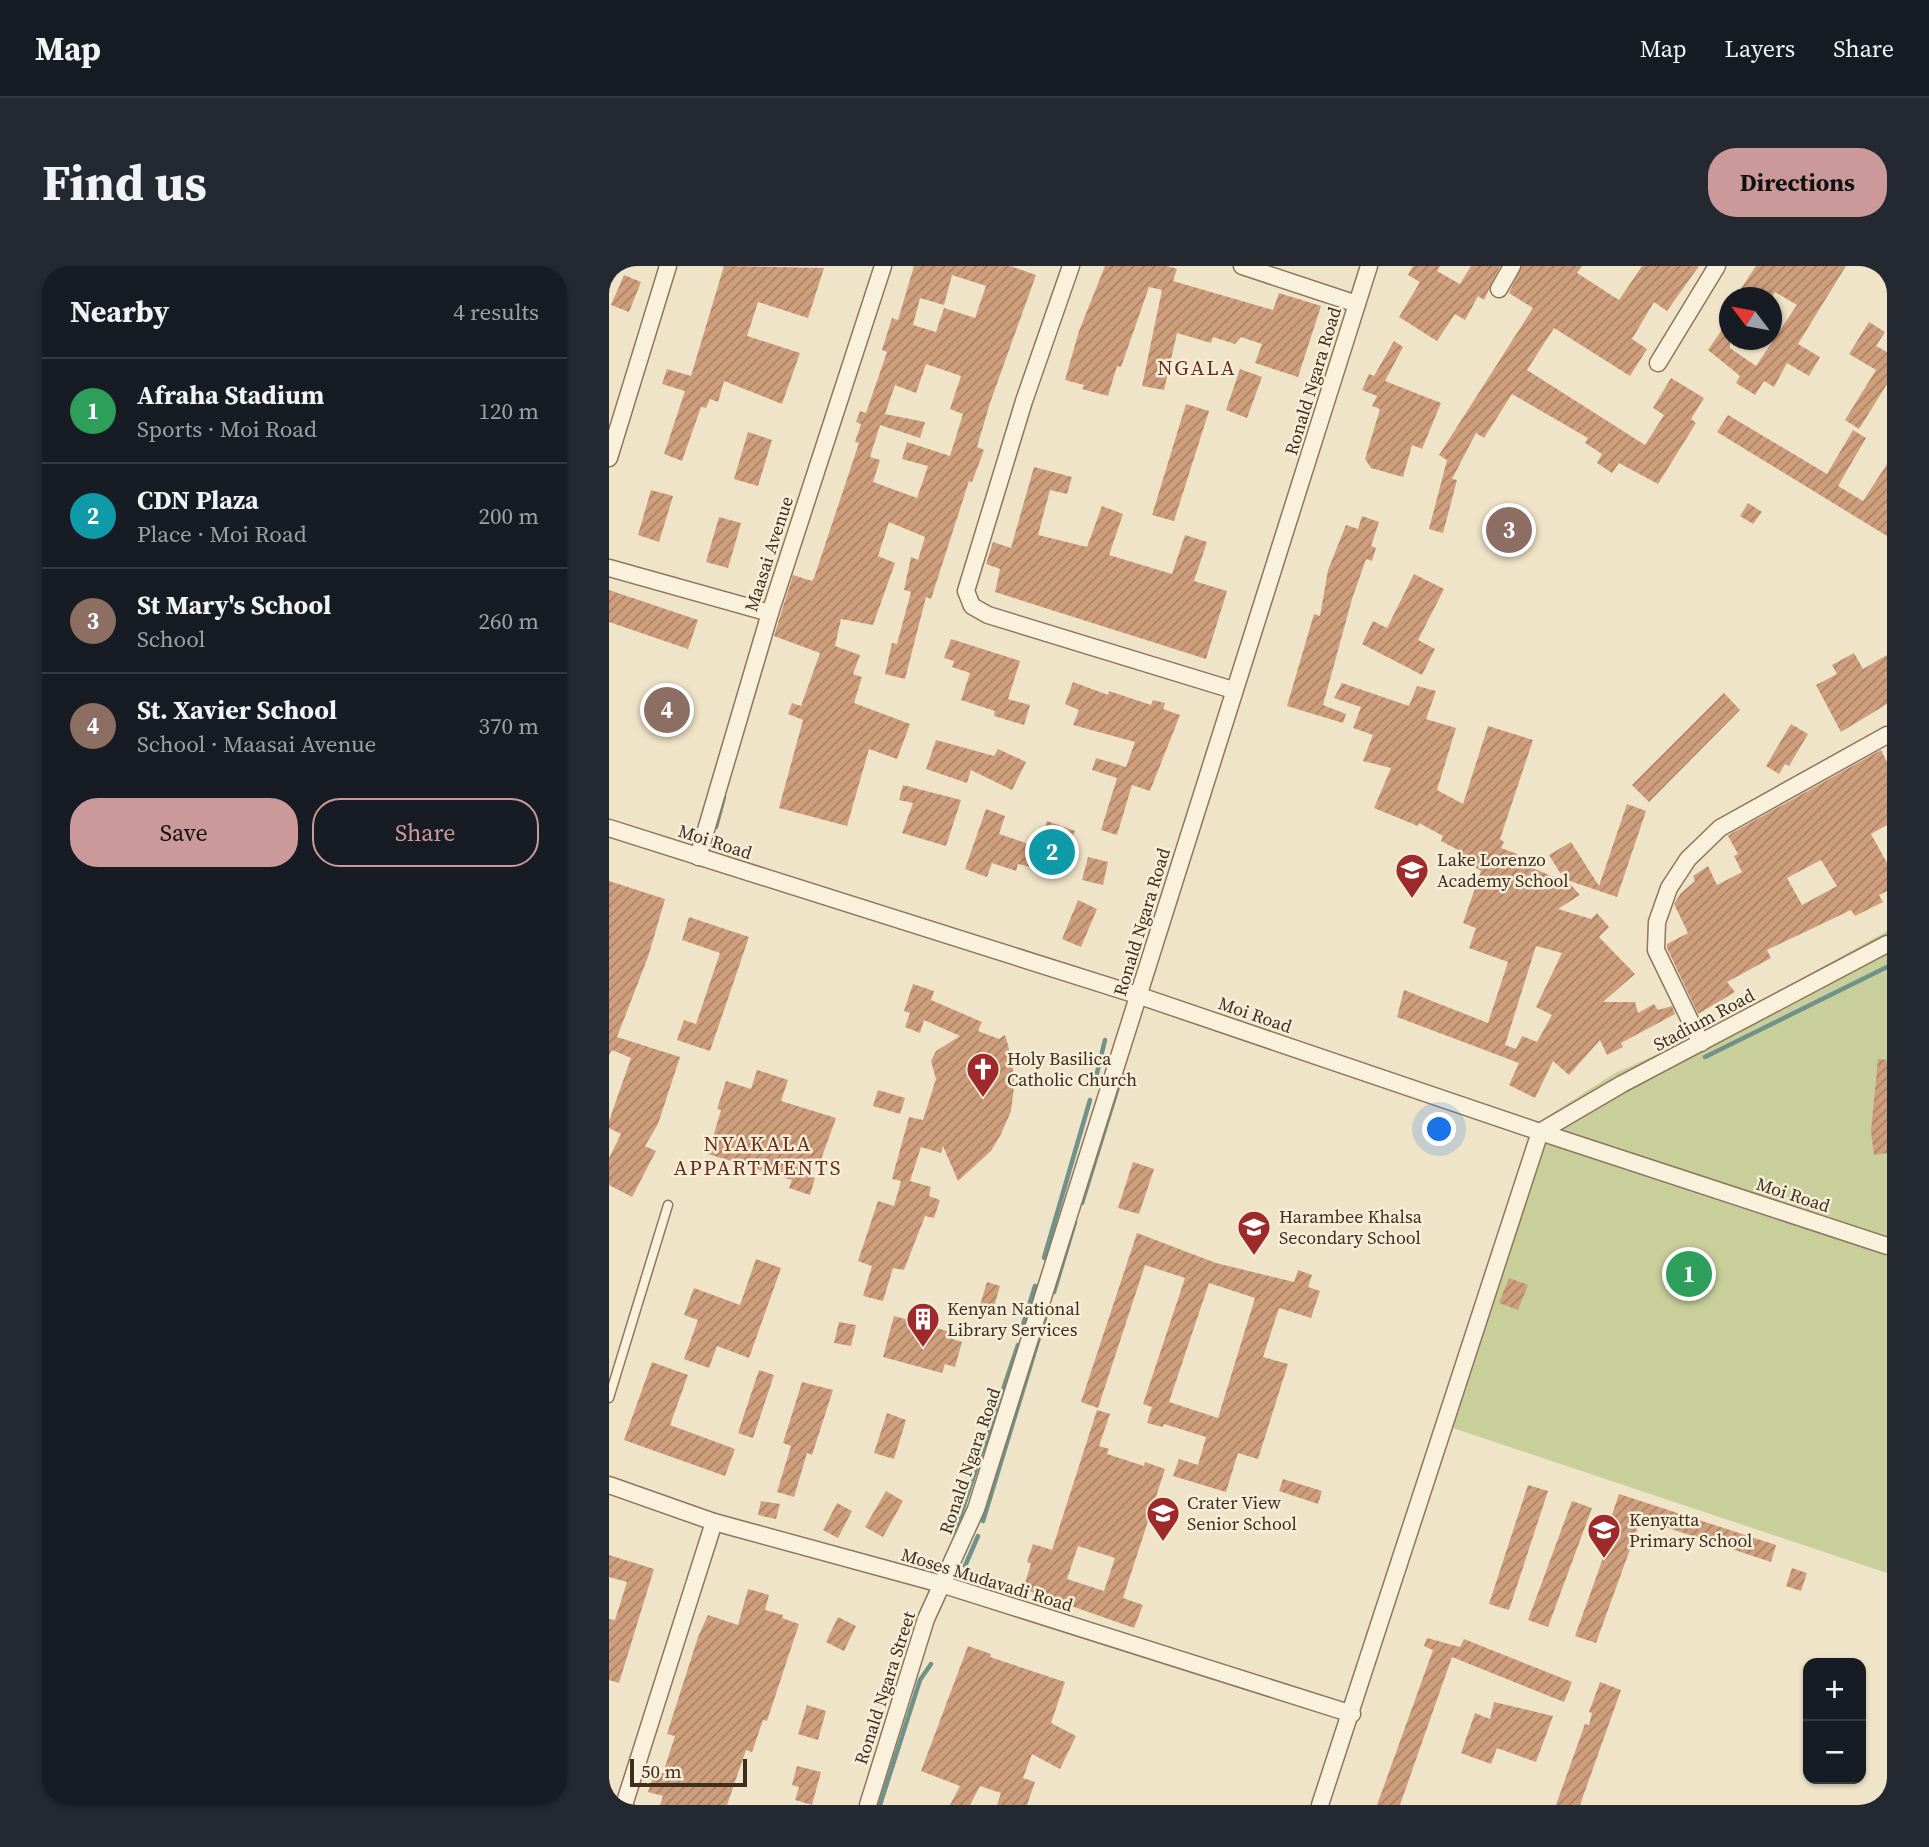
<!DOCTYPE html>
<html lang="en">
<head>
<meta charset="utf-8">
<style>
  body { margin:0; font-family:"Source Serif 4",serif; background:#242831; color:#f1f3f6 }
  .controls { position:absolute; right:21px; bottom:21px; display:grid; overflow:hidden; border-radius:14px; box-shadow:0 2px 5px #0004 }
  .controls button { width:63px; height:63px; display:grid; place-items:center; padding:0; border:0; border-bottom:2px solid #363941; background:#171b24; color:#f1f3f6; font:35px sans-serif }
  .compass { position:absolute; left:1110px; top:21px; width:63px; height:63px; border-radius:50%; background:#171b24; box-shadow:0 2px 5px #0004; rotate:302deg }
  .scale { position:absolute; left:21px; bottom:18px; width:117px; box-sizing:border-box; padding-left:7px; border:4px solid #3d2e20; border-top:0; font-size:19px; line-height:24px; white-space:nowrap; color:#3d2e20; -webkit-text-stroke:5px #f7eed8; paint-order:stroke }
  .you { position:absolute; left:831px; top:864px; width:24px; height:24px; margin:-18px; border:5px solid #fff; border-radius:50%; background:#1a73e8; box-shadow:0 0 0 10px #1a73e833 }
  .badge { display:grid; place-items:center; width:46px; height:46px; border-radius:50%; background:#cc999b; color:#fff; font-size:23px; font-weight:700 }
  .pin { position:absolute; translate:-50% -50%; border:4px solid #fff; box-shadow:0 2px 7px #0006 }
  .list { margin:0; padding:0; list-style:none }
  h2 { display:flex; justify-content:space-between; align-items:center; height:91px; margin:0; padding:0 28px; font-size:30px }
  h2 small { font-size:23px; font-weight:400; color:#9ea1a6 }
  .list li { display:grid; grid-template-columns:46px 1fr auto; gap:21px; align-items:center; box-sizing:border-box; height:105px; padding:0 28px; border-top:2px solid #363941 }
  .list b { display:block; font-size:26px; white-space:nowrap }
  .list p { margin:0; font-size:23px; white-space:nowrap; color:#9ea1a6 }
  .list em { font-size:23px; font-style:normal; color:#9ea1a6 }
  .actions { display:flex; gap:14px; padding:21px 28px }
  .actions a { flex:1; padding:16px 0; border:2px solid #cc999b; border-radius:28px; text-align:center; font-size:24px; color:#cc999b }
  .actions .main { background:#cc999b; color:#111 }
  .map { position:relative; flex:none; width:1278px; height:1539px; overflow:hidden; border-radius:28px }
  header { display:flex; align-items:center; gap:42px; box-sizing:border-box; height:98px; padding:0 35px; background:#171b24; border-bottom:2px solid #363941 }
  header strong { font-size:33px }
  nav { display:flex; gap:38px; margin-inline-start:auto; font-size:24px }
  .intro { display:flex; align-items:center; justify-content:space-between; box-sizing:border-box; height:168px; padding:0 42px }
  h1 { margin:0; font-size:49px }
  .button { padding:18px 32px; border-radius:28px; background:#cc999b; color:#111; font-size:24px; font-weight:700 }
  main { display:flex; gap:42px; padding:0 42px }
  aside { flex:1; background:#171b24; border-radius:28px; box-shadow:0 2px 5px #0004 }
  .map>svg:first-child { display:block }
  .garden { fill:#c9cf9b }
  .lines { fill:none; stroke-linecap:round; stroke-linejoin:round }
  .stream { stroke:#6f938a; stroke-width:4.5 }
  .building { fill:url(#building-hatch); fill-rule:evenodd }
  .lane-casing { stroke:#8d765c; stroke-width:11 }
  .street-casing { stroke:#8d765c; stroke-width:19 }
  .lane { stroke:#faf1dc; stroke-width:8 }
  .street { stroke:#faf1dc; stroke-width:16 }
  .labels { text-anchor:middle; stroke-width:5; stroke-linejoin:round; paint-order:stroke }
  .street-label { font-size:18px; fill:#3d2e20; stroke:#f7eed8 }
  .poi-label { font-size:18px; fill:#3d2e20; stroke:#f7eed8; text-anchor:start }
  .quarter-label { font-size:21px; letter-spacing:2px; fill:#6b2e1e; stroke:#f7eed8 }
</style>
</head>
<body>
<header>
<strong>Map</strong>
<nav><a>Map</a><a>Layers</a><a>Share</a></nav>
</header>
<div class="intro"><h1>Find us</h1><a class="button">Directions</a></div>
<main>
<aside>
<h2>Nearby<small>4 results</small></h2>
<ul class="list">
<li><span class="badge" style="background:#2e9e5b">1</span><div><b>Afraha Stadium</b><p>Sports · Moi Road</p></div><em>120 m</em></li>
<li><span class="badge" style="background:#0f9aa8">2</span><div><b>CDN Plaza</b><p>Place · Moi Road</p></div><em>200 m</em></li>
<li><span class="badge" style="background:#8d6e63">3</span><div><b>St Mary's School</b><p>School</p></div><em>260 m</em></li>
<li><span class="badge" style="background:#8d6e63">4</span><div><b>St. Xavier School</b><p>School · Maasai Avenue</p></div><em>370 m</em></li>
</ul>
<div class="actions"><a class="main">Save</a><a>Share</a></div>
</aside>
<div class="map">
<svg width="1278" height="1539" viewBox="0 0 1278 1539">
  <defs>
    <pattern id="building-hatch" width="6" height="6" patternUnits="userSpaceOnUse" patternTransform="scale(1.75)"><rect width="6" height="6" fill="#cf9f7d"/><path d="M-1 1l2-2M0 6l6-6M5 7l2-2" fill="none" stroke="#a98266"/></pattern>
  </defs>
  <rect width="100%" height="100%" fill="#f0e4c8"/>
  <!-- garden -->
  <path class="garden" d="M1278,665V1307L835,1159L928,857L1006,807L1088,771Z"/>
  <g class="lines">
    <!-- stream -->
    <g class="stream">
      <path d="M107,561L115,531"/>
      <path d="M1096,791L1278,701"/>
      <path d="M486,815L496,774"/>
      <path d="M473,937L513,808"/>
      <path d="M435,992L481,834"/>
      <path d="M445,1026L466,956"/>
      <path d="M413,1062L426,1020"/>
      <path d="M374,1255L436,1052"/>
      <path d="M345,1269L409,1079"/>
      <path d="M356,1300L369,1270"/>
      <path d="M271,1539L311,1414L322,1398"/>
    </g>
  </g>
  <!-- building -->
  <g class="building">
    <path d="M115,0L215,2L199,52L149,36L138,70L191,87L173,138L115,115L109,136L101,133L97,142L92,141L73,195L55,188L76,125L53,118L58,103L82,110Z"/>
    <path d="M305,0H401L427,9L381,137L368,181L375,184L363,216L360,215L322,333L317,331L296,413L276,408L283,377L288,378L302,326L295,324L302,291L309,294L316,271L280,256L269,290L286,297L264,359L232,353L226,380L251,389L244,408L253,411L245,437L301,458L288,493L260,483L238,560L170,542L194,454L179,448L183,437L192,440L211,387L165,370L184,309L203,315L205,312L250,177L246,176L252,158L247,156L251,145L257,147L278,86L273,84L283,52L289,54ZM343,9L377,20L366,52L335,42L327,66L304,59L311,32L335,39ZM317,98L352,110L341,143L354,148L341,190L298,176L293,193L319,200L308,232L264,216L271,194L261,191L271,159L311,172L316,156L276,148L286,119L307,127Z"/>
    <path d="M496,0H558L568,3L564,15L664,44L670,27L712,40L689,111L646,97L653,78L632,71L626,78L604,71L602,77L568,67L555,124L533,120L553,24L540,21L512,101L508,100L499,130L473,123L475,119L456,114L470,65Z"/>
    <path d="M804,0H831L828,5L851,18L862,0H891L875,34L869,30L856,54L846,48L828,75L790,51L811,16L799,9Z"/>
    <path d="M913,0H973L968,7L1010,34L1033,0H1090L1058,45L1045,36L1023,73L1038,83L1021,110L945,62L918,104L1036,179L1055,149L1044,142L1062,112L1095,132L1082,153L1087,157L1049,218L1010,197L1003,207L988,197L993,188L976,177L979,172L903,128L875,172L867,167L843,213L848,214L834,267L820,263L838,194L830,189L924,42L900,27Z"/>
    <path d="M1147,0H1237L1189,78L1211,91L1200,110L1178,97L1165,121L1155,115L1146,129L1127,117L1131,110L1099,84L1121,52V82L1147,100L1188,39L1166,26L1162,32H1141L1131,24Z"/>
    <path d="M15,9L32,16L20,46L2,39Z"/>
    <path d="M1260,56L1276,66L1267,80L1278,86V118L1250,163L1236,154L1267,104L1240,88Z"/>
    <path d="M785,75L794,81L776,115L832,137L813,183L803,179L794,211L762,202L756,193L771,143L763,140L768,130L753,124L760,108L765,110Z"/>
    <path d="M631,103L653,111L638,152L617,144Z"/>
    <path d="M577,138L600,145L565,255L543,249Z"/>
    <path d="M1119,149L1218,208L1244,164L1257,172L1229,220L1254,235L1278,198V270L1108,166Z"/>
    <path d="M139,166L163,174L149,220L125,213Z"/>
    <path d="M425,201L463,211L458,228L441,224L429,269L478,281L493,240L514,248L500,289L563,308L576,269L598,276L585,315L618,325L597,393L386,326L391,303L377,298L384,276L402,282Z"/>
    <path d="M42,224L64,230L50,276L29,269Z"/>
    <path d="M1139,237L1153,246L1144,258L1131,250Z"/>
    <path d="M753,250L770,256L762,280L767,282L763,295L757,293L743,333L714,439L737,448L734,457L678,440L705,348L711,350L719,304L737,259L749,263Z"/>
    <path d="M110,251L132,257L119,302L97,296Z"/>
    <path d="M805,308L835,323L809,374L826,383L813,409L753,378L764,355L778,362Z"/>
    <path d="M0,324L89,354L79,383L0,356Z"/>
    <path d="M342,373L411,395L399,433L421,439L415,459L385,450L386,445L352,434L361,407L343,401L345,395L335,392Z"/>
    <path d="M1245,387L1254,403L1278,389V438L1232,466L1207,419L1228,408L1223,399Z"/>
    <path d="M464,416L499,429L500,425L542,439L544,434L556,437L554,443L571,449L541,525L523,519L508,569L492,564L508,512L483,504L487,492L517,501L526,476L464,459L470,444L456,438Z"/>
    <path d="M733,417L800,440L808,420L827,425L817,453L847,462L828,524L854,538L879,460L924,474L891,573L895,576L892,582L908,588L905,594L961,618L971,629L949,643L982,653L988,647L1000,661L990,671L1026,708L994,736H1026L1029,747L1045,738L1049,744L1063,740L1066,748L1012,777L1014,781L998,789L991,774L960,809L944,795L926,832L900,819L910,797L788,751L795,724L879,757L899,696L860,682L867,662L854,657L872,605L848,589L851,585L832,575L834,570L810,557L809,560L765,542L782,502L754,495L764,469L744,462L752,441L725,432ZM927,680L953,687L927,741L943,749L928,776L913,770L907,783L896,779Z"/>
    <path d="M1115,427L1131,444L1040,536L1023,519Z"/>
    <path d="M1182,458L1199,468L1180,500L1176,498L1170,508L1157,500Z"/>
    <path d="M327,474L385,490L389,483L417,496L403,524L362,504L358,517L317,503Z"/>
    <path d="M1272,484L1278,496V559L1262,568L1278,597V625L1270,629L1274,636L1246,650L1242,644L1158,684L1162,692L1118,716L1126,726L1089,748L1058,682V678L1079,667L1065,638L1072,627L1086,615L1084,610L1099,600L1108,619L1133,606L1125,590L1129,588L1119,570L1123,567ZM1212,594L1228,620L1193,639L1178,612Z"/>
    <path d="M294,519L352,534L337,580L293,567L304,537L290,534Z"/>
    <path d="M1018,538L1037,545L1008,631L955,613L940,589L962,576L990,620Z"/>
    <path d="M377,543L396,550L390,568L429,581L438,555L466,565L451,608L409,598L407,605L383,597L378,611L356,603Z"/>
    <path d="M479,591L499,596L494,619L473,614Z"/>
    <path d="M0,615L56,633L39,691L8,771L71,791L49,858L36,880L47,885L23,931L0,919V892L12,868L0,862V855L22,792L3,784L0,789Z"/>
    <path d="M469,634L488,643L472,681L453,673Z"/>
    <path d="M80,651L140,671L101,785L68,774L75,754L87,758L111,687L73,674Z"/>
    <path d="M304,718L325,725L322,734L373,756L369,765L390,773L396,769L403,793L405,821L402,845L392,868L382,885L349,915L334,880L332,887L312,881L301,915L322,921L320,930L331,934L325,952L316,950L295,1004L284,1002L274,1035L254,1030L263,1000L249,995L269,935L285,940L292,915L283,913L300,851L314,854L327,813L322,795L327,785L351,770L315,754L311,767L296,761L301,747L295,745Z"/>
    <path d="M1269,793L1278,794V887L1265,889L1262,865Z"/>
    <path d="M148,804L179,814L172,835L227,852L210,899L195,896L192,907L206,912L201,929L180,922L183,914L99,888L112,844L108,843L117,815L142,823Z"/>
    <path d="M269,824L296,832L291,848L264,840Z"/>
    <path d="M524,896L545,903L530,948L509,942Z"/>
    <path d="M528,967L607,997L685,1016L689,1004L703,1009L699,1021L711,1025L702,1052L670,1042L654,1091L679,1098L649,1193L629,1187L617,1226L564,1210L570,1193L589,1199L597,1171L555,1158L554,1161L538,1157L543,1141L534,1138L576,1012L536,999L489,1142L472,1136ZM600,1017L646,1032L609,1152L560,1136Z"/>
    <path d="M147,993L172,1002L140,1092L108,1080L100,1102L75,1093L89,1054L75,1049L85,1022L131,1039Z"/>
    <path d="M900,1012L919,1019L909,1044L890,1037Z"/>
    <path d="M378,1016L391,1020L382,1050L369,1046Z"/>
    <path d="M285,1050L345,1067L343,1073L353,1076L346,1101L336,1098L333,1107L274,1091Z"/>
    <path d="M230,1056L247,1059L242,1080L225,1077Z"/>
    <path d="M43,1096L79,1109L61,1159L126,1183L116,1210L15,1174Z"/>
    <path d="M150,1104L165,1109L144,1172L129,1167Z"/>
    <path d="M193,1116L224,1124L203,1189L198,1187L185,1231L168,1226L182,1180L174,1177Z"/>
    <path d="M488,1144L501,1148L490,1180L500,1183L498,1188L535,1200L536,1196L556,1203L514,1332L534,1339L525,1362L414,1323L422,1298L418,1296L424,1278L443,1284ZM469,1280L506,1292L495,1325L458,1313Z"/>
    <path d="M278,1147L297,1154L285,1193L265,1187Z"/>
    <path d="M674,1213L713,1225L709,1238L670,1225Z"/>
    <path d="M919,1219L939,1225L900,1344L880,1338Z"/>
    <path d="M277,1225L294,1235L274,1271L256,1261Z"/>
    <path d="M1010,1228L1167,1279L1162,1296L1032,1253L987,1377L966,1370L1007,1256L1001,1255Z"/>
    <path d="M152,1235L171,1238L167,1253L149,1249Z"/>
    <path d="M963,1235L983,1242L939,1361L919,1354Z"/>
    <path d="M228,1237L243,1245L229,1272L214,1264Z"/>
    <path d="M0,1289L45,1303L10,1417L0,1414V1353L6,1354L18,1316L0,1311Z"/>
    <path d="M1183,1302L1198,1307L1192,1325L1177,1320Z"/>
    <path d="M139,1323L160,1329L156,1344L174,1349L173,1352L190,1358L158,1455L154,1454L143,1486L137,1484L118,1539H51L54,1530L39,1526L46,1505L54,1507L66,1470L58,1468L89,1371L99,1349L129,1359Z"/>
    <path d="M229,1351L247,1360L235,1385L217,1376Z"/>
    <path d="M818,1372L851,1381L855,1373L963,1416L955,1436L843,1391L791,1539H768L824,1384L815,1380Z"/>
    <path d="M359,1380L382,1388L381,1391L456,1416L442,1457L467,1470L451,1503L423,1488L414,1512L426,1516L418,1539H388L392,1527L371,1520L361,1539H341L351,1520L312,1505Z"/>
    <path d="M991,1416L1012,1424L971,1539H947L976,1458L980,1459L983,1447L980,1446Z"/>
    <path d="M885,1436L944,1450L927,1496L888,1482L882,1498L852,1487L866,1447L881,1453Z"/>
    <path d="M198,1439L217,1445L209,1474L189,1468Z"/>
    <path d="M188,1500L212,1506L203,1539L186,1534L190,1521L183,1519Z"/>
  </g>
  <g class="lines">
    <defs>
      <path id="lane" d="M0,1132L59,939"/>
      <g id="street">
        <path d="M462,0L415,135L357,325L363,340L379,349L624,424"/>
        <path d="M633,0L748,38"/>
        <path d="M890,23L903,0"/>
        <path d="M1049,97L1108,0"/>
        <path d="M0,192L59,0"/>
        <path d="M0,302L161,347"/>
        <path d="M0,562L531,730L931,866L1278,980"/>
        <path d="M89,591L161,347L274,0"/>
        <path d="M1092,777L1047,684L1048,656L1060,622L1079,593L1111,562L1278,469"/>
        <path d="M0,1219L105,1256L332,1318L743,1448"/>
        <path d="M15,1539L105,1256"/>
        <path d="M259,1539L317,1353L367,1243L760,0"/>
        <path d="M711,1539L931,866L1013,818L1278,678"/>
      </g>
    </defs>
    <!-- lane casing -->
    <use href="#lane" class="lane-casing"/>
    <!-- street casing -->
    <use href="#street" class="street-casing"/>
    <!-- lane -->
    <use href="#lane" class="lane"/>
    <!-- street -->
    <use href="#street" class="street"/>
  </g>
  <!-- icons -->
  <defs>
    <symbol id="school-pin" viewBox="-11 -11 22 30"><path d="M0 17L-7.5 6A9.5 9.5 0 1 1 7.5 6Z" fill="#9e2a2b" stroke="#f7eed8"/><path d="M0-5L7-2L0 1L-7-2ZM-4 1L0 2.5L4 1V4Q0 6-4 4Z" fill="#fff"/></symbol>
    <symbol id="church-pin" viewBox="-11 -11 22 30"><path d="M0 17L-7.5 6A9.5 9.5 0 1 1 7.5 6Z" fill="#9e2a2b" stroke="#f7eed8"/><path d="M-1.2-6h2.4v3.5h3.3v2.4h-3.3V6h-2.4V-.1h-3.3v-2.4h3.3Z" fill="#fff"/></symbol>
    <symbol id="building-pin" viewBox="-11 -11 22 30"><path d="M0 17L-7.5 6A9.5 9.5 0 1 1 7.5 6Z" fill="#9e2a2b" stroke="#f7eed8"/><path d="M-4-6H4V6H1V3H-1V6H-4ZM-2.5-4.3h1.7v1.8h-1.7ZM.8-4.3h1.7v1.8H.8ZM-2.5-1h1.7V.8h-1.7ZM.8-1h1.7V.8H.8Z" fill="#fff"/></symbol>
  </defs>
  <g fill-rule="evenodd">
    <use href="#school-pin" x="784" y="585" width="38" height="52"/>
    <use href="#church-pin" x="355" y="784" width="38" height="52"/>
    <use href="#school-pin" x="626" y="942" width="38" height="52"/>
    <use href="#building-pin" x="295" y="1034" width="38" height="52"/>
    <use href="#school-pin" x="535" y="1228" width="38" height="52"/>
    <use href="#school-pin" x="976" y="1245" width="38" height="52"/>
  </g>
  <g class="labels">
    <!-- street labels -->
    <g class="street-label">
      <text transform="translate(704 115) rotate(-73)" y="6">Ronald Ngara Road</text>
      <text transform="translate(160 288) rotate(-72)" y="6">Maasai Avenue</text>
      <text transform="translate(106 576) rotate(18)" y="6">Moi Road</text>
      <text transform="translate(533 656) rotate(-73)" y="6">Ronald Ngara Road</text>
      <text transform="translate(646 749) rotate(19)" y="6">Moi Road</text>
      <text transform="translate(1095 754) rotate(-28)" y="6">Stadium Road</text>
      <text transform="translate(1184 929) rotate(18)" y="6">Moi Road</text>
      <text transform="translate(361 1195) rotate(-71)" y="6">Ronald Ngara Road</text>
      <text transform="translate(378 1314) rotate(17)" y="6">Moses Mudavadi Road</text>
      <text transform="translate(276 1422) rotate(-72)" y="6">Ronald Ngara Street</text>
    </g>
    <!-- poi labels -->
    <g class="poi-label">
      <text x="828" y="600">Lake Lorenzo<tspan x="828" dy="21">Academy School</tspan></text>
      <text x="398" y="799">Holy Basilica<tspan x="398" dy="21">Catholic Church</tspan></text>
      <text x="670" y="957">Harambee Khalsa<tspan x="670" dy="21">Secondary School</tspan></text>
      <text x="338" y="1049">Kenyan National<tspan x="338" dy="21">Library Services</tspan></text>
      <text x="578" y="1243">Crater View<tspan x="578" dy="21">Senior School</tspan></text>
      <text x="1020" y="1260">Kenyatta<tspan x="1020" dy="21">Primary School</tspan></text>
    </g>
    <!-- quarter labels -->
    <g class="quarter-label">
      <text x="588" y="109">NGALA</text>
      <text x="149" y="885">NYAKALA<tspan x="149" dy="24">APPARTMENTS</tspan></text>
    </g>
  </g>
</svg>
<div class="controls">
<button>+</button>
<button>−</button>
</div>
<svg class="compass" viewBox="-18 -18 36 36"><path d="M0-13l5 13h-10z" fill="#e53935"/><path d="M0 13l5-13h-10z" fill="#9ea1a6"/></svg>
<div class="scale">50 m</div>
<div class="you"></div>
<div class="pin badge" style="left:1080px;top:1008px;background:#2e9e5b">1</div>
<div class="pin badge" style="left:443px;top:586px;background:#0f9aa8">2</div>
<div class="pin badge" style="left:900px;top:264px;background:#8d6e63">3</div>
<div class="pin badge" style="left:58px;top:444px;background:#8d6e63">4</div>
</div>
</main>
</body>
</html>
